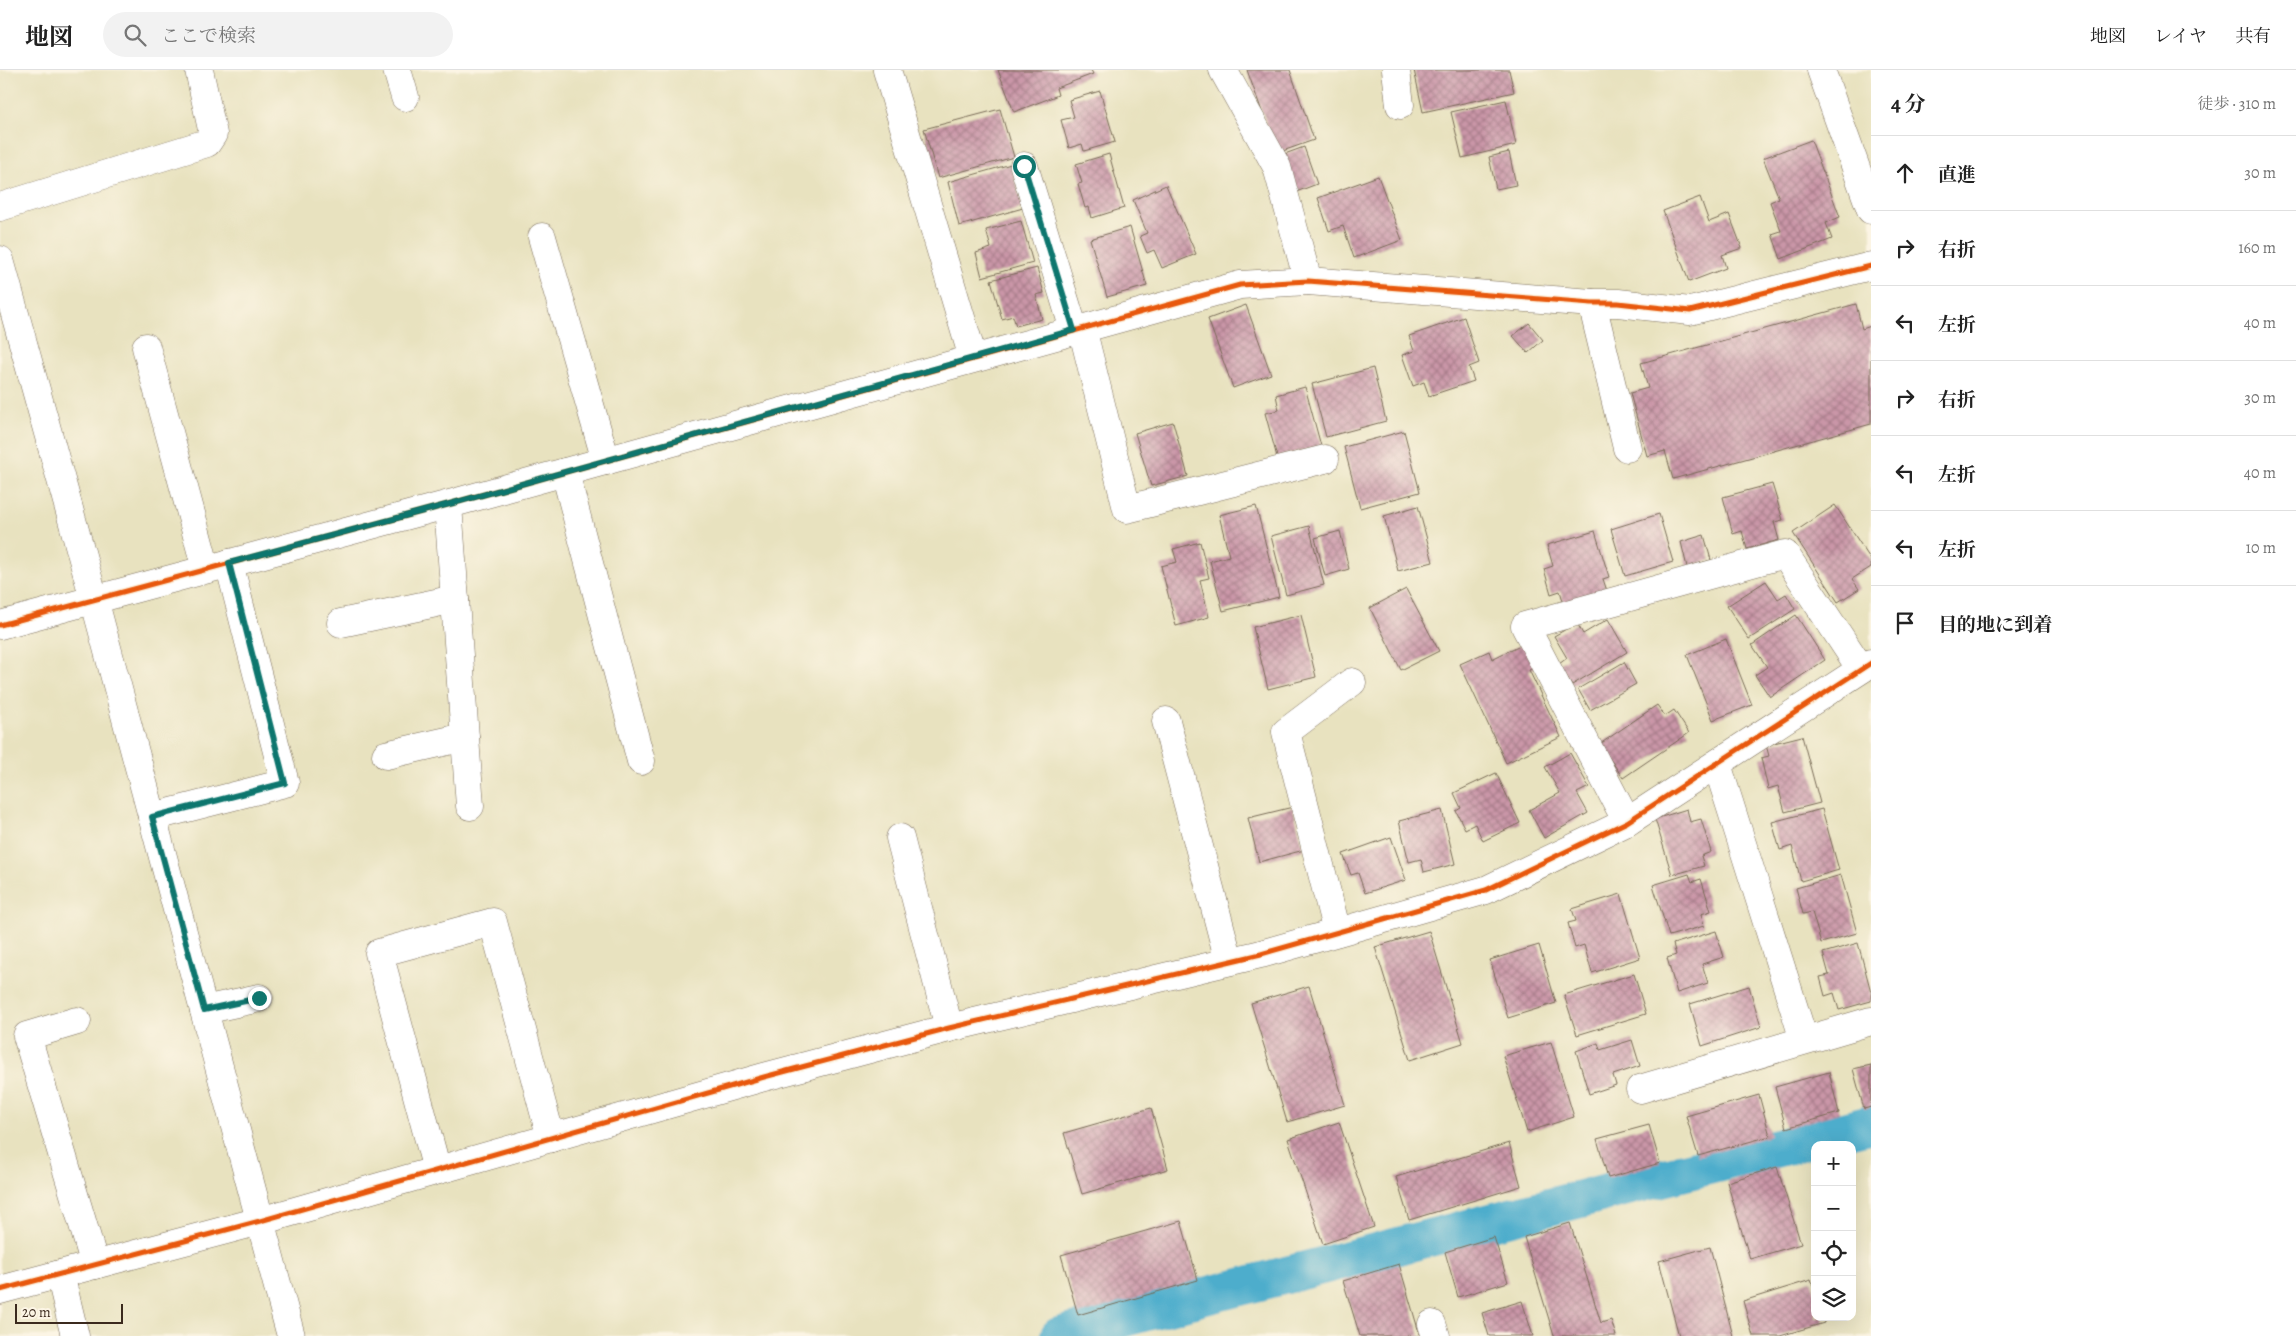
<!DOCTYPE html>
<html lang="ja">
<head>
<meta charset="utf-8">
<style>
  body { margin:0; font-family:Alegreya,"Noto Serif JP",serif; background:#f2f2f2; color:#222 }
  .controls { position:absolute; right:15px; bottom:15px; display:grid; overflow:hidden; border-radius:10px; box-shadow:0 5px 20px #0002 }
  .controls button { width:45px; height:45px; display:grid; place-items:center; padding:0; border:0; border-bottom:1px solid #e0e0e0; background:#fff; color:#222; font:25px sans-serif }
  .scale { position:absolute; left:15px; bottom:12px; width:108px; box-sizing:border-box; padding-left:5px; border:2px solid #3b2a1e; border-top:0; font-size:14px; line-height:18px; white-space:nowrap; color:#3b2a1e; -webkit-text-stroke:4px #fcf5e5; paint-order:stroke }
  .stop { position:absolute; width:15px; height:15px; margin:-11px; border:4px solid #0f766e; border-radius:50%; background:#fff }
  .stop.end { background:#0f766e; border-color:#fff; box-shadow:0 1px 5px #0008 }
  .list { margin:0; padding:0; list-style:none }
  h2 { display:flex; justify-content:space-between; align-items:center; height:65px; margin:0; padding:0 20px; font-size:21px }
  h2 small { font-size:16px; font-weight:400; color:#767676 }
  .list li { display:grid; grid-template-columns:32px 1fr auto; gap:15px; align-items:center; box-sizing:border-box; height:75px; padding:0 20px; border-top:1px solid #e0e0e0 }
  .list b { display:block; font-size:19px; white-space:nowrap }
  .list em { font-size:16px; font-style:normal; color:#767676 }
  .icon { flex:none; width:28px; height:28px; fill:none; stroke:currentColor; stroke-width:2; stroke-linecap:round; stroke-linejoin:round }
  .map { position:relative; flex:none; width:1871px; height:1266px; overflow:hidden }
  header { display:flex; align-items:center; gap:30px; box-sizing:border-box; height:70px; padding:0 25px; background:#fff; border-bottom:1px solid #e0e0e0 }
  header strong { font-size:24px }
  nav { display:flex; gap:28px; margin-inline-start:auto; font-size:18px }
  .search { width:350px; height:45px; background:#f2f2f2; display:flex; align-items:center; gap:12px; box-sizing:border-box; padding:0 18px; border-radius:28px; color:#767676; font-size:19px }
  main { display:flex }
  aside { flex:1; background:#fff }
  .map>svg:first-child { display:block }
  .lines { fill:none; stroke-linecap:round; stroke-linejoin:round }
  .canal { stroke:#4dadcc; stroke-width:38 }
  .building { fill:url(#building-cross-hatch) }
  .minor-casing { stroke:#786a56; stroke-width:29 }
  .minor { stroke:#fff; stroke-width:28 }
  .cycleway-casing { stroke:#fcf5e5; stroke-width:8 }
  .cycleway { stroke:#e8590c; stroke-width:5 }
  .route { stroke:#0f766e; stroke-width:6 }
</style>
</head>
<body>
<header>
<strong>地図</strong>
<div class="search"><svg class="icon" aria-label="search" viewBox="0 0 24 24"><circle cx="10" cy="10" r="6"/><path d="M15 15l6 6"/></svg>ここで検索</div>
<nav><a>地図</a><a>レイヤ</a><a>共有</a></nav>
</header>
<main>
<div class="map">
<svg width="1871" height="1266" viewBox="0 0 1871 1266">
  <defs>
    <pattern id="building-cross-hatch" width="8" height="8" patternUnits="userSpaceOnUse" patternTransform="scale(1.25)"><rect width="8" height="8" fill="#ca96a8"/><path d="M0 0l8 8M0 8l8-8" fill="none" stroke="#a57b88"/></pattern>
  </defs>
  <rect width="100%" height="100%" fill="#fcf5e5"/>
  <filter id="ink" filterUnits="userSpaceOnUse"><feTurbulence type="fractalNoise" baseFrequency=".02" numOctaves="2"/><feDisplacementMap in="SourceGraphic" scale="10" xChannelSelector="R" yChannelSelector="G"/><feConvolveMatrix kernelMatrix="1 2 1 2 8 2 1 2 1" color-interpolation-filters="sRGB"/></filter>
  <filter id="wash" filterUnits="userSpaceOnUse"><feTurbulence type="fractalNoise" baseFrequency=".0096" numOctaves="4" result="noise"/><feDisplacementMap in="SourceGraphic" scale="20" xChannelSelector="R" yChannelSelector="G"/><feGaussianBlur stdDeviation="1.12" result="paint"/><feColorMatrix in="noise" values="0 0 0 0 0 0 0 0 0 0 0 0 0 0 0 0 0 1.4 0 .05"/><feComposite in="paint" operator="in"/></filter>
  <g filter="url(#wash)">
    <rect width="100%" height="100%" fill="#e8e2bf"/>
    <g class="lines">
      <!-- canal -->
      <path class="canal" d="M1059,1266L1205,1226L1871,1054"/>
    </g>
    <g id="blocks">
      <!-- building -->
      <g class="building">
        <path d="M998,0H1091L1093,4L1056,18L1058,25L1014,42Z"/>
        <path d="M1247,0H1290L1314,70L1277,83Z"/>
        <path d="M1414,0H1509L1514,22L1423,42Z"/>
        <path d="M1100,21L1115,72L1084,81L1082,74L1069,78L1061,50L1074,47L1069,30Z"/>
        <path d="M1506,30L1516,75L1462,88L1451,42Z"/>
        <path d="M1000,39L1014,87L938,108L924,59Z"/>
        <path d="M1811,70L1840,147L1826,153L1832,169L1781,189L1772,164L1781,161L1770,132L1779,128L1763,88Z"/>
        <path d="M1304,77L1317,114L1296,122L1282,85Z"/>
        <path d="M1509,82L1516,115L1496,119L1489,87Z"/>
        <path d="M1109,84L1124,138L1092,148L1089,137L1085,138L1078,114L1082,113L1076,94Z"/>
        <path d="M1011,94L1023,138L959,156L948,112Z"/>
        <path d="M1378,106L1402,170L1354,188L1343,156L1329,161L1318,128Z"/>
        <path d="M1166,115L1196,184L1162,198L1154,180L1147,183L1140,166L1147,163L1133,130Z"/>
        <path d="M1700,127L1709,152L1729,144L1742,178L1722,185L1726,198L1689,212L1663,141Z"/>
        <path d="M1021,151L1033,193L982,207L976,183L991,178L986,160Z"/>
        <path d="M1130,157L1147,216L1107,227L1090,169Z"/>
        <path d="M1037,198L1044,223L1036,225L1042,249L1016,256L1013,246L1002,249L991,210Z"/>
        <path d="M1856,234L1862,259L1871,256V354L1673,409L1665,381L1647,386L1630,323L1648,318L1641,293Z"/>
        <path d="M1246,235L1271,304L1233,318L1208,249Z"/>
        <path d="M1464,247L1479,293L1469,297L1474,311L1429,326L1424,312L1413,316L1402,285L1414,281L1409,266Z"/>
        <path d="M1529,253L1543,270L1528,283L1513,266Z"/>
        <path d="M1373,298L1386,351L1326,367L1312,314Z"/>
        <path d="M1305,317L1321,376L1277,387L1265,343L1279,340L1276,325Z"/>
        <path d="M1173,352L1188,406L1151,416L1135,363Z"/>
        <path d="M1404,361L1420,422L1360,438L1344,377Z"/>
        <path d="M1772,414L1783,450L1774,452L1779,470L1747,479L1742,461L1733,464L1723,427Z"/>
        <path d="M1835,435L1871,490V497L1852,509L1859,519L1838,532L1793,463Z"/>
        <path d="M1256,436L1279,527L1223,541L1210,491L1229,486L1219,445Z"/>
        <path d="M1418,436L1433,492L1398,501L1384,446Z"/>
        <path d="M1659,444L1673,492L1625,506L1611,459Z"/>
        <path d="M1309,456L1324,515L1286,525L1271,466Z"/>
        <path d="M1340,461L1349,499L1325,506L1315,468Z"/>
        <path d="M1595,461L1609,507L1603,509L1607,521L1564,534L1560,521L1551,524L1544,499L1553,496L1547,475Z"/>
        <path d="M1704,465L1711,490L1687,497L1681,472Z"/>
        <path d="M1200,472L1209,508L1200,510L1209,547L1176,556L1161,496L1177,492L1173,479Z"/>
        <path d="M1766,511L1778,529L1786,524L1795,539L1749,569L1727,536Z"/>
        <path d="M1406,519L1439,581L1401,600L1370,538Z"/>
        <path d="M1301,545L1316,607L1268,619L1253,557Z"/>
        <path d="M1796,545L1825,590L1770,627L1755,605L1767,597L1752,575Z"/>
        <path d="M1608,549L1627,582L1572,615L1559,594L1567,588L1554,566L1577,553L1583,564Z"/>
        <path d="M1726,569L1752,635L1713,650L1687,585Z"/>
        <path d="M1524,573L1535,597L1529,600L1561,667L1506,693L1460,594L1489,581L1492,589Z"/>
        <path d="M1624,592L1636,614L1590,640L1578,619Z"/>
        <path d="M1657,635L1665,646L1674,640L1689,663L1623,708L1600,674Z"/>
        <path d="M1802,666L1820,733L1785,742L1778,716L1768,719L1761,688L1769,686L1766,675Z"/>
        <path d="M1570,683L1589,717L1577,723L1588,743L1544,768L1529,740L1560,723L1545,697Z"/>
        <path d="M1496,703L1520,753L1483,771L1475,754L1465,759L1456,741L1461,738L1454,723Z"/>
        <path d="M1293,737L1304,780L1259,792L1248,748Z"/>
        <path d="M1687,739L1690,752L1701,749L1711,782L1701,786L1704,796L1672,805L1655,749Z"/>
        <path d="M1822,739L1839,800L1801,811L1792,776L1780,780L1772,752Z"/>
        <path d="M1442,740L1455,794L1424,802L1421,789L1409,792L1399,751Z"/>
        <path d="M1391,767L1406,810L1365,823L1358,803L1351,805L1343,784Z"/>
        <path d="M1689,804L1692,812L1701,809L1711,841L1701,844L1704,856L1669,866L1653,815Z"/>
        <path d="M1841,805L1857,863L1821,873L1812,842L1803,844L1796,818Z"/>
        <path d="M1621,824L1640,888L1592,903L1584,875L1575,878L1568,853L1576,851L1572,839Z"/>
        <path d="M1429,861L1463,973L1410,990L1375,877Z"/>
        <path d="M1716,861L1724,887L1702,894L1708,913L1677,923L1667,888L1676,885L1673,874Z"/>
        <path d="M1858,873L1871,922V931L1839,940L1834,923L1825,926L1820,907L1829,905L1823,883Z"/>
        <path d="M1539,875L1556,933L1508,948L1490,890Z"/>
        <path d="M1634,904L1646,944L1577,965L1564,925Z"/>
        <path d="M1309,916L1345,1035L1287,1052L1251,933Z"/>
        <path d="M1749,916L1761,957L1702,976L1690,934Z"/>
        <path d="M1632,970L1640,996L1613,1005L1616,1015L1589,1024L1576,981L1598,973L1600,980Z"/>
        <path d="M1551,972L1574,1047L1527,1062L1503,986Z"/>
        <path d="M1871,995V1037L1864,1039L1853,999Z"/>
        <path d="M1829,1002L1839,1043L1786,1058L1775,1017Z"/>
        <path d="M1759,1025L1770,1066L1698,1086L1686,1046Z"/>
        <path d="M1151,1038L1168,1099L1082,1124L1064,1063Z"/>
        <path d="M1339,1052L1374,1157L1323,1174L1288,1069Z"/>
        <path d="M1649,1055L1660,1093L1608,1108L1597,1069Z"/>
        <path d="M1509,1073L1521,1116L1409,1150L1396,1107Z"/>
        <path d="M1777,1097L1801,1174L1750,1189L1727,1112Z"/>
        <path d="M1181,1151L1198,1210L1078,1245L1061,1185Z"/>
        <path d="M1570,1153L1601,1253L1611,1250L1616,1266H1554L1524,1167Z"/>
        <path d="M1494,1167L1508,1212L1458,1227L1445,1182Z"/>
        <path d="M1710,1177L1733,1266H1679L1659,1191Z"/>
        <path d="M1399,1194L1420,1266H1360L1343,1211Z"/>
        <path d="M1811,1210L1815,1221V1247H1823L1824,1253L1780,1266H1753L1743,1231Z"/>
        <path d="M1522,1231L1533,1266H1489L1482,1243Z"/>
      </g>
    </g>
  </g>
  <g filter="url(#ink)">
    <use href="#blocks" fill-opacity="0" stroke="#786a56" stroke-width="1"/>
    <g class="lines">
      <defs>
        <g id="minor">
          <path d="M397,0L405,27"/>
          <path d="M887,0L973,288"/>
          <path d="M1223,0L1277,97L1308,211"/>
          <path d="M1396,0L1400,35"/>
          <path d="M1821,0L1871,140"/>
          <path d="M1024,96L1074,260"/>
          <path d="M0,137L207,73L213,64L199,0"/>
          <path d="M542,167L606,391"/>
          <path d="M0,190L94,529L291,1266"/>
          <path d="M1592,233L1627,378"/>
          <path d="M1082,258L1127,439L1325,389"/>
          <path d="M146,277L206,499"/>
          <path d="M565,402L641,691"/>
          <path d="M448,435L470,736"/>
          <path d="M341,553L455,529"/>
          <path d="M0,555L457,432L1240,215L1308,211L1592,233H1618L1690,241L1871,196"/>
          <path d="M1166,651L1229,891"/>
          <path d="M386,685L465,667"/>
          <path d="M1717,694L1804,970"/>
          <path d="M152,747L285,713L229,493"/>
          <path d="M1627,752L1525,556L1785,484L1861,599"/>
          <path d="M900,768L949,958"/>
          <path d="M1337,862L1286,662L1352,612"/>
          <path d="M204,940L259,928"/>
          <path d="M77,951L27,966L95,1195"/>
          <path d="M1640,1019L1871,951"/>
          <path d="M437,1100L379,883L493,852L551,1068"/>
          <path d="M60,1204L75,1266"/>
          <path d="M0,1220L260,1151L764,1007L949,958L1261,884L1486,820L1627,752L1871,593"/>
          <path d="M1432,1254L1436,1266"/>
        </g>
      </defs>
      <!-- minor casing -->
      <use href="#minor" class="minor-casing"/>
      <!-- minor -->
      <use href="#minor" class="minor"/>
      <defs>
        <g id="cycleway">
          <path d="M0,555L457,432L1240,215L1308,211L1592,233H1618L1690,241L1871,196"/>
          <path d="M0,1220L260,1151L764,1007L949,958L1261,884L1486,820L1627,752L1871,593"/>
        </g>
      </defs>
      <!-- cycleway casing -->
      <use href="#cycleway" class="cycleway-casing"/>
      <!-- cycleway -->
      <use href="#cycleway" class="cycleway"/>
    </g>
  </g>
  <g class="lines" filter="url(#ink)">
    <!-- route -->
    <path class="route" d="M259,928L204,940L152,747L285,713L229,493L457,432L1074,260L1024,96"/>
  </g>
</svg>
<div class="controls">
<button>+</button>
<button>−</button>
<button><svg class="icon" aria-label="locate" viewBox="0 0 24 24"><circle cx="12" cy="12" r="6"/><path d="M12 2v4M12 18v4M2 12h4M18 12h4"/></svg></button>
<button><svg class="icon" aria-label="layers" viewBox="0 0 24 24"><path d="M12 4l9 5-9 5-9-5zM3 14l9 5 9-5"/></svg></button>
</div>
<div class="scale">20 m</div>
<div class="stop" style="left:1024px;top:96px"></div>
<div class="stop end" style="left:259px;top:928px"></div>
</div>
<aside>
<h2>4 分<small>徒歩 · 310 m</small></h2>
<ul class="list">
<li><svg class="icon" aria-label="ahead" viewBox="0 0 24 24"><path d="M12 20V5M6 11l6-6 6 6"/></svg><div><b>直進</b></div><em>30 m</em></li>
<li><svg class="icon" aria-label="right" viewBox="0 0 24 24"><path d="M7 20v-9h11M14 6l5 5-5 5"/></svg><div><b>右折</b></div><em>160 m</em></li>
<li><svg class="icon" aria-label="left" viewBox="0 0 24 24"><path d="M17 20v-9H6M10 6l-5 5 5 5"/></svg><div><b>左折</b></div><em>40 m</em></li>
<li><svg class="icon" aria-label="right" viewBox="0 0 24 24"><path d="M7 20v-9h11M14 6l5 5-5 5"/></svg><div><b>右折</b></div><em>30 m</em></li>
<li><svg class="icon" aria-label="left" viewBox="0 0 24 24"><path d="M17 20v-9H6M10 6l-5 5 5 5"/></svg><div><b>左折</b></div><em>40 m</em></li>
<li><svg class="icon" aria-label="left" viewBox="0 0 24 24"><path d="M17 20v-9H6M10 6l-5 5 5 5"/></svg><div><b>左折</b></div><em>10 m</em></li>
<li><svg class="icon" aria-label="arrive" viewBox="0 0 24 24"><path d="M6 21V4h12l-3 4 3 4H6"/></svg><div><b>目的地に到着</b></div></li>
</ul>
</aside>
</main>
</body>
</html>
